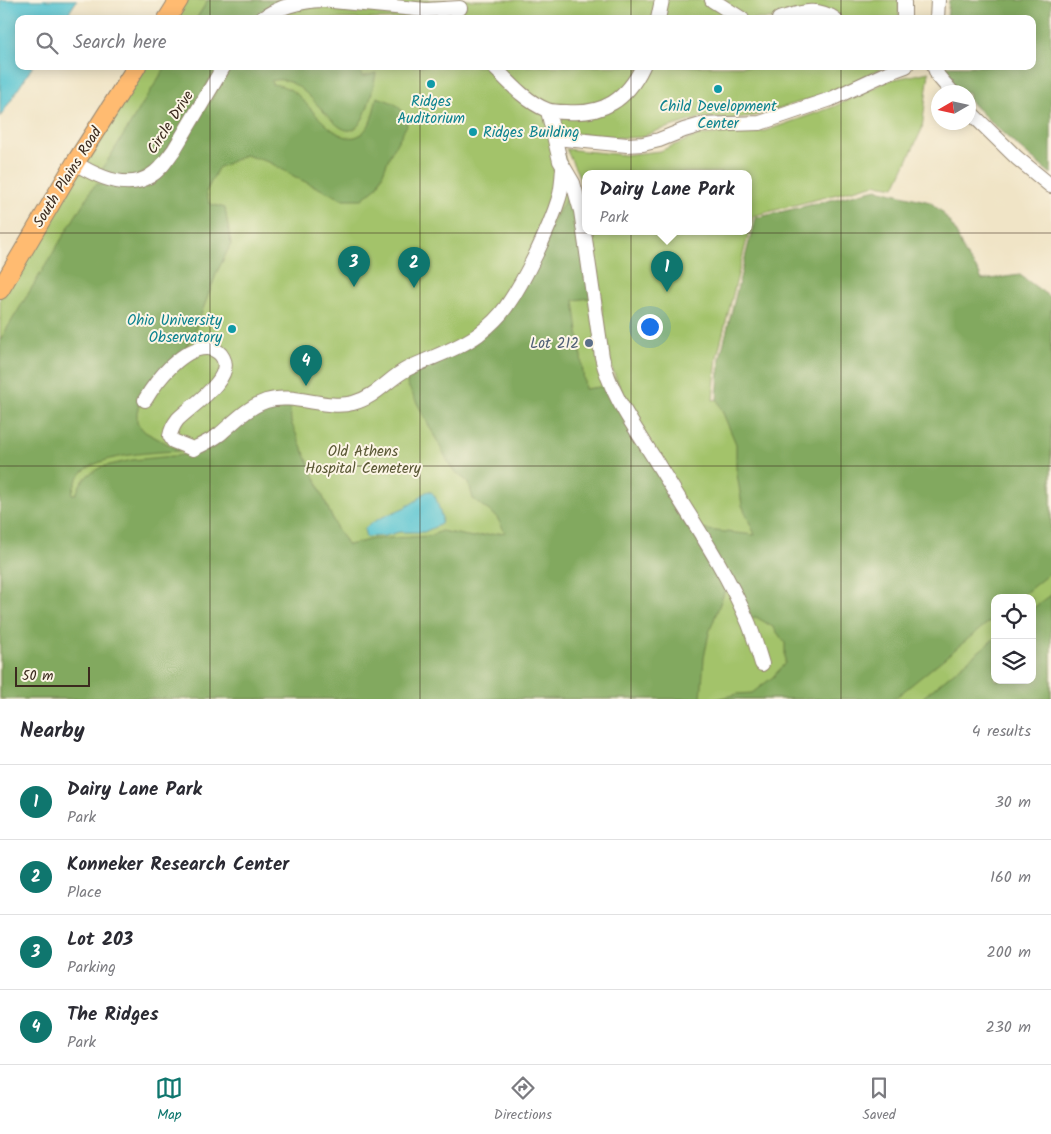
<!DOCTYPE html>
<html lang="en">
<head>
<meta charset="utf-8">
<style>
  body { margin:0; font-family:Kalam,sans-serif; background:#f7f7f7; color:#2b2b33 }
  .controls { position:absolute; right:15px; bottom:15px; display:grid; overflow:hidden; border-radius:10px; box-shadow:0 2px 12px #0003 }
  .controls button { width:45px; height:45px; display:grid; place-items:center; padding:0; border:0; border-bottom:1px solid #e1e1e2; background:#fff; color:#2b2b33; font:25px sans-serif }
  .compass { position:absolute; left:931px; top:85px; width:45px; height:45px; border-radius:50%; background:#fff; box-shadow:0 2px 12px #0003; rotate:261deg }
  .scale { position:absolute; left:15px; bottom:12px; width:75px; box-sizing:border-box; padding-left:5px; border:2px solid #3b2a1e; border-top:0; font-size:14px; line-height:18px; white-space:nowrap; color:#3b2a1e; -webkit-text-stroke:4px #fcf5e5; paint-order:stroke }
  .you { position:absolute; left:649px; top:326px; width:18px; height:18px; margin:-12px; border:4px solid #fff; border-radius:50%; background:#1a73e8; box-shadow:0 0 0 8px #1a73e833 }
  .badge { display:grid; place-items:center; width:32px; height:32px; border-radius:50%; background:#0f766e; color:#fff; font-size:16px; font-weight:700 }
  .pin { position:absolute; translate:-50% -41px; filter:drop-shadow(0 1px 2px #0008) }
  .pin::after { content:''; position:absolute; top:26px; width:18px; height:15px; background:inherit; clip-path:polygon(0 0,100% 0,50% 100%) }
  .popup { position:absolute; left:582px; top:170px; width:170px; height:65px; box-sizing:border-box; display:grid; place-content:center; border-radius:10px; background:#fff; filter:drop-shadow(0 1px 4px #0005); font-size:16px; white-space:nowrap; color:#7c7c81 }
  .popup b { font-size:19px; color:#2b2b33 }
  .popup::after { content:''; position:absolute; left:50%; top:100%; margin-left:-10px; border:10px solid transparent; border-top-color:#fff }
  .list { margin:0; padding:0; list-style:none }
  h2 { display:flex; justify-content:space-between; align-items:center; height:65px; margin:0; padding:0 20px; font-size:21px }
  h2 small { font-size:16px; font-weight:400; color:#7c7c81 }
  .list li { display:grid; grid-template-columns:32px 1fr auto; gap:15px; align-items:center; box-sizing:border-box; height:75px; padding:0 20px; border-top:1px solid #e1e1e2 }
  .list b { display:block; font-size:19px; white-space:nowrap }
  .list p { margin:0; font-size:16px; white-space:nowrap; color:#7c7c81 }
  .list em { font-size:16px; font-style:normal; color:#7c7c81 }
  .icon { flex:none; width:28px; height:28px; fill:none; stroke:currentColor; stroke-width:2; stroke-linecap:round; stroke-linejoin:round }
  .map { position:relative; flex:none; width:1051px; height:699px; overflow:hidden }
  .search { position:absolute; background:#fff; box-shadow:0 2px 12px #0003; left:15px; right:15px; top:15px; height:55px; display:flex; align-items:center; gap:12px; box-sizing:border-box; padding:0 18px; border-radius:10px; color:#7c7c81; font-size:19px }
  .sheet { height:365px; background:#fff }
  nav { display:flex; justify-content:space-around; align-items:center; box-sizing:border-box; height:70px; border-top:1px solid #e1e1e2; background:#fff; font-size:14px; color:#7c7c81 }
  nav a { display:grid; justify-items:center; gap:2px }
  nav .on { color:#0f766e }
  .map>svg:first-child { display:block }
  .green { fill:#a3c36b; stroke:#6f7644; fill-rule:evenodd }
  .forest { fill:#82a95f; stroke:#5e6a3e }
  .water { fill:#59c5d2; stroke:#4a7878 }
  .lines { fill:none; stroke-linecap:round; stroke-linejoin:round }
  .minor-casing { stroke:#968772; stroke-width:16 }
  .major-casing { stroke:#968772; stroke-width:20 }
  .minor { stroke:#fff; stroke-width:14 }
  .major { stroke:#ffbb71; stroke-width:18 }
  .grid { fill:none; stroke:#3b2a1e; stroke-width:1; stroke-opacity:0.55 }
  .culture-dot { fill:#0f9aa8; stroke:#fcf5e5; stroke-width:2 }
  .service-dot { fill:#5c6f8a; stroke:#fcf5e5; stroke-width:2 }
  .labels { text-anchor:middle; stroke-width:4; stroke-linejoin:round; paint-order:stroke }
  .culture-label { font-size:15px; fill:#0d838f; stroke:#fcf5e5 }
  .street-label { font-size:15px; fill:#3b2a1e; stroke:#fcf5e5 }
  .service-label { font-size:15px; fill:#4e5e75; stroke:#fcf5e5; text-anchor:end }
  .park-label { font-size:15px; fill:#5a5835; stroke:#fcf5e5 }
</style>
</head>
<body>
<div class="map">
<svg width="1051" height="699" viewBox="0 0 1051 699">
  <rect width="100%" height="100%" fill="#fcf5e5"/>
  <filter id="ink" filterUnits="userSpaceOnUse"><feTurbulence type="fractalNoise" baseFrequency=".02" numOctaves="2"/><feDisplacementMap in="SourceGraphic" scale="10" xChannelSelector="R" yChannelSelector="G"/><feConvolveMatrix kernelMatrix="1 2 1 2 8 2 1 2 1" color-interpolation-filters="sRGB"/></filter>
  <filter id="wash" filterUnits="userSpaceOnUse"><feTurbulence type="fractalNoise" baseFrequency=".0096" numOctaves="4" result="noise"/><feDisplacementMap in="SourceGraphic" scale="20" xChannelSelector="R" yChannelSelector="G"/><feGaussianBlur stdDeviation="1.12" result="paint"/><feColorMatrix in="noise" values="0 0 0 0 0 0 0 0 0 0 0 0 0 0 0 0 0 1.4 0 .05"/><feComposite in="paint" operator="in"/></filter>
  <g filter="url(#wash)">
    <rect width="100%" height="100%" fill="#f0e4c6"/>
    <!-- green -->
    <g class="green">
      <path d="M179,0H899V19H167Z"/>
      <path d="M137,66H887L829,93L758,115L733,119L701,118L656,131L642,137L625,138L581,134L558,128L569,177L602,357L623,394L609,362L592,231H748V173H586V203L578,174L566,149L624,155L660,151L699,135L765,131L833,107L890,80L929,72L922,129L895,187L876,184L753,216L717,357L713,400L1020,348L1051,301V699H0V290ZM995,598H1032V680H995Z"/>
    </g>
    <!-- forest -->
    <g class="forest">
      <path d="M208,0H285L266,9L253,19H196Z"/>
      <path d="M949,0H1051V174C1022,150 994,127 969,100L968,92H961L947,77L942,68V66H1032V19H947Z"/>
      <path d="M166,66H218L174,140L155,166L132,178L100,173Z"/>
      <path d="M232,66H360L362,77L376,73C351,205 319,65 271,81L272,84C281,85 289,88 297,94C311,107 345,157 366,129C373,121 374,107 377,97C397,104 401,104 407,125L390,155L378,186L362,199H342L299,179L269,162L245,155L218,168L206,192L210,204L225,208L231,244L217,272L197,325L184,352L142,396L137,412V423L145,432L181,451C154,452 106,454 85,470C77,476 74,486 72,494H76L81,483L88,475L101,467L132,460L194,454L260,410L277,404H290L291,422L337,529L348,545L373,539L430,536L441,531L473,537L505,532L496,516L473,499L469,483L452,469L407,384V372L495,325L563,204L571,186L591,298L574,300L585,389L607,386L727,585L709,633L704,658L701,699H0V340L92,189L96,184L136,187L202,114Z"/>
      <path d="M877,189L930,202L942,212L955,230L965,254L978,271L982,280L1020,275L1051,298V572L1019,598H995V617L894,699H717L738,694L752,693L773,677L785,663V643L773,627L756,617L747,620L697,529L755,535L742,505L736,468V444L717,399L720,358L755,218Z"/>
      <path d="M1051,595V699H921L995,638V680H1032V609Z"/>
    </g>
    <!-- water -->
    <g class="water">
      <path d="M0,0H77L65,19H19V66H33L0,117Z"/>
      <path d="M430,491C438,496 438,509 442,518L441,524L424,532H399L385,536L366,537L364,529C379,515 401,512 417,500C422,496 423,492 430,491Z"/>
    </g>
  </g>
  <g filter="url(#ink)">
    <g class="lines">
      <defs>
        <g id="minor">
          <path d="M712,0L742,19"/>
          <path d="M904,0V19"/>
          <path d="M261,19C280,6 300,1 322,0L426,10L460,8"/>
          <path d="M658,19L662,0"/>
          <path d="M779,19C800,13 816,6 835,19"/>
          <path d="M937,19L938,0"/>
          <path d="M493,66C509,82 525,101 547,110C552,112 560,112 566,112C603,115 627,100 643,66"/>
          <path d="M934,66L938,76L952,92"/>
          <path d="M968,110L1017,158L1051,186"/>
          <path d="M548,111L560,161L573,183L581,211L602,357C610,394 635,427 654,458C687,513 724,565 749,624C754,637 758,651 762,664"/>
          <path d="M555,138L627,145L643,144L659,140L684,130L701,125L760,123L831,99L887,73L906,66"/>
          <path d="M75,163C96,176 127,191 150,176C161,170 167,159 174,150L224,66"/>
          <path d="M145,400C156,381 183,346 208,348C214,349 220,352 223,358C234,379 191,406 178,419C174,424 171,430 170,436L173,441L193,449C202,445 212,440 220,434C234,422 248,407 266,401C294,392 325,410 353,403C376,397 388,379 407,369C431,357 457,350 479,334C488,327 499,317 506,307C525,280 549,230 559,198C562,189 562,178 563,168"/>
        </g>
        <g id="major">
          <path d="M167,19L179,0"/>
          <path d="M0,290L75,163L137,66"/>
        </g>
      </defs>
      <!-- minor casing -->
      <use href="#minor" class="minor-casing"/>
      <!-- major casing -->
      <use href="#major" class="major-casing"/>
      <!-- minor -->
      <use href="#minor" class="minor"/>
      <!-- major -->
      <use href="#major" class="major"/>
    </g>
  </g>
  <!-- grid -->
  <path class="grid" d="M210,0V19M420,0V19M631,0V19M841,0V19M210,66V699M420,66V699M631,66V699M841,66V699M0,233H1051M0,466H1051"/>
  <!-- markers -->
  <g class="culture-dot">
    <circle cx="431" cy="84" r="5"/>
    <circle cx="718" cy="89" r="5"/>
    <circle cx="473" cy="132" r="5"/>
    <circle cx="232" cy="329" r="5"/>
  </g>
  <circle class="service-dot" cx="589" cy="343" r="5"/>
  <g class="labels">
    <!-- culture labels -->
    <g class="culture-label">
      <text x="431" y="106">Ridges<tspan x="431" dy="17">Auditorium</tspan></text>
      <text x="718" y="111">Child Development<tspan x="718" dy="17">Center</tspan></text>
      <text x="483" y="137" text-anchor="start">Ridges Building</text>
      <text x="222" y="325" text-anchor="end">Ohio University<tspan x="222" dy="17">Observatory</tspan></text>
    </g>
    <!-- street labels -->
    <g class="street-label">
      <text transform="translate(170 122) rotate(-57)" y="5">Circle Drive</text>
      <text transform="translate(67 177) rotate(-58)" y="5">South Plains Road</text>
    </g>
    <!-- service labels -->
    <g class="service-label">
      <text x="579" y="348">Lot 212</text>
    </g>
    <!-- park labels -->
    <g class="park-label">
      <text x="363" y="456">Old Athens<tspan x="363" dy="17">Hospital Cemetery</tspan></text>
    </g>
  </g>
</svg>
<div class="controls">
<button><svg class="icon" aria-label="locate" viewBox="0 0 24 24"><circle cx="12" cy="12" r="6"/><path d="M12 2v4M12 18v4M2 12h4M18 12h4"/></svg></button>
<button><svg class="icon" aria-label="layers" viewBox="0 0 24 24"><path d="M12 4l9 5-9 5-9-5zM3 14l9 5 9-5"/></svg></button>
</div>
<svg class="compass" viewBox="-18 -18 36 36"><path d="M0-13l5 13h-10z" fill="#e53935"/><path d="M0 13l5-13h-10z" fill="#7c7c81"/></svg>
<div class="scale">50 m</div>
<div class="you"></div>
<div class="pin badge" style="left:667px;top:292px">1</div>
<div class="popup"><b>Dairy Lane Park</b>Park</div>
<div class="pin badge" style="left:414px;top:288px">2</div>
<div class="pin badge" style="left:354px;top:287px">3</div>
<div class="pin badge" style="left:306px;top:386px">4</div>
<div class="search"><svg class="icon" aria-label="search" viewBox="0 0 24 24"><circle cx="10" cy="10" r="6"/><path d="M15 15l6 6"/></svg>Search here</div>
</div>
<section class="sheet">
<h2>Nearby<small>4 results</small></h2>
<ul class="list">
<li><span class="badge">1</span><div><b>Dairy Lane Park</b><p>Park</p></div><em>30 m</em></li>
<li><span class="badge">2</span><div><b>Konneker Research Center</b><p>Place</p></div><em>160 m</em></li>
<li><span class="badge">3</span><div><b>Lot 203</b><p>Parking</p></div><em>200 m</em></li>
<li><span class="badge">4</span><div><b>The Ridges</b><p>Park</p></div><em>230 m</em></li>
</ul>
</section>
<nav>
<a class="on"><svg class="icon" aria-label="map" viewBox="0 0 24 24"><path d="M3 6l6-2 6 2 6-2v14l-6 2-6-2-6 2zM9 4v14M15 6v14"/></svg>Map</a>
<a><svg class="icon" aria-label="directions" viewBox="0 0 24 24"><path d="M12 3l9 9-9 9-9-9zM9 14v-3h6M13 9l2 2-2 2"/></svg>Directions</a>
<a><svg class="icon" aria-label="saved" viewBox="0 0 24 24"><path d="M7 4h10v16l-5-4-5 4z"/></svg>Saved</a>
</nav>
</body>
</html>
